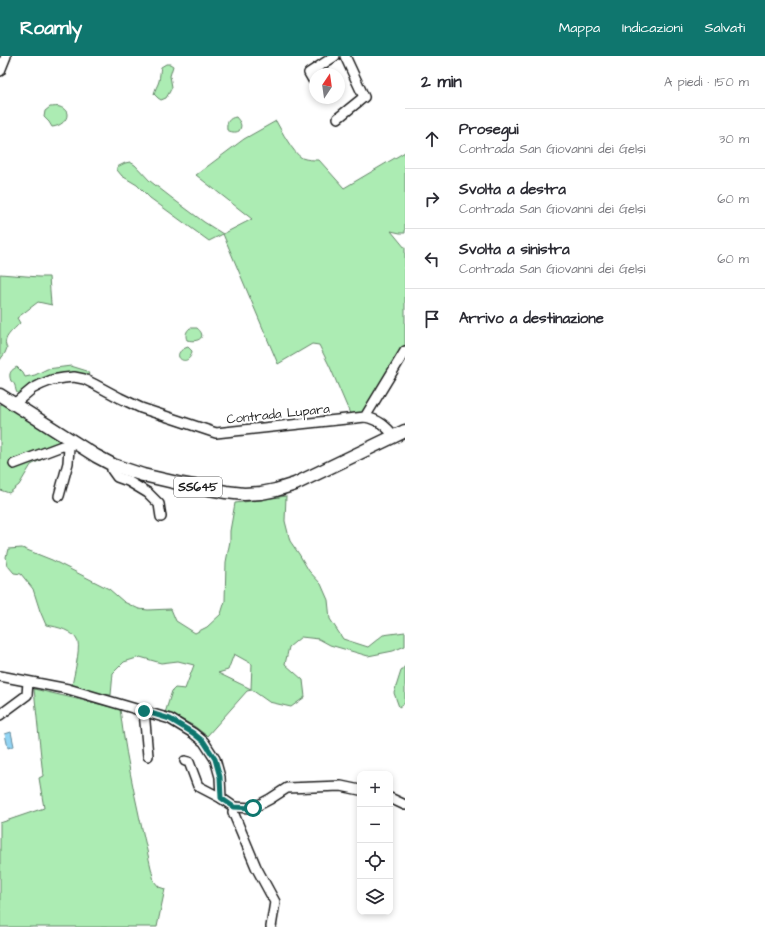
<!DOCTYPE html>
<html lang="it">
<head>
<meta charset="utf-8">
<style>
  body { margin:0; font-family:"Architects Daughter",sans-serif; background:#f7f7f7; color:#2b2b33 }
  .controls { position:absolute; right:12px; bottom:12px; display:grid; overflow:hidden; border-radius:8px; box-shadow:0 2px 6px #0003 }
  .controls button { width:36px; height:36px; display:grid; place-items:center; padding:0; border:0; border-bottom:1px solid #e1e1e2; background:#fff; color:#2b2b33; font:20px sans-serif }
  .compass { position:absolute; left:309px; top:12px; width:36px; height:36px; border-radius:50%; background:#fff; box-shadow:0 2px 6px #0003; rotate:13deg }
  .stop { position:absolute; width:12px; height:12px; margin:-9px; border:3px solid #0f766e; border-radius:50%; background:#fff }
  .stop.end { background:#0f766e; border-color:#fff; box-shadow:0 1px 4px #0008 }
  .list { margin:0; padding:0; list-style:none }
  h2 { display:flex; justify-content:space-between; align-items:center; height:52px; margin:0; padding:0 16px; font-size:17px }
  h2 small { font-size:13px; font-weight:400; color:#7c7c81 }
  .list li { display:grid; grid-template-columns:26px 1fr auto; gap:12px; align-items:center; box-sizing:border-box; height:60px; padding:0 16px; border-top:1px solid #e1e1e2 }
  .list b { display:block; font-size:15px; white-space:nowrap }
  .list p { margin:0; font-size:13px; white-space:nowrap; color:#7c7c81 }
  .list em { font-size:13px; font-style:normal; color:#7c7c81 }
  .icon { flex:none; width:22px; height:22px; fill:none; stroke:currentColor; stroke-width:2; stroke-linecap:round; stroke-linejoin:round }
  .map { position:relative; flex:none; width:405px; height:871px; overflow:hidden }
  header { display:flex; align-items:center; gap:24px; box-sizing:border-box; height:56px; padding:0 20px; background:#0f766e; color:#fff }
  header strong { font-size:19px }
  nav { display:flex; gap:22px; margin-inline-start:auto; font-size:14px }
  main { display:flex }
  aside { flex:1; background:#fff }
  .map>svg:first-child { display:block }
  .green { fill:#acecb3; stroke:#648468; fill-rule:evenodd }
  .water { fill:#92d4f3; stroke:#638a9d }
  .lines { fill:none; stroke-linecap:round; stroke-linejoin:round }
  .minor-casing { stroke:#1c1c1c; stroke-width:12 }
  .major-casing { stroke:#1c1c1c; stroke-width:15 }
  .minor { stroke:#fff; stroke-width:9 }
  .major { stroke:#fff; stroke-width:12 }
  .route { stroke:#0f766e; stroke-width:5 }
  .labels { text-anchor:middle; stroke-width:4; stroke-linejoin:round; paint-order:stroke }
  .shield { fill:#fff; stroke:#606060; stroke-width:1 }
  .shield-label { font-size:12px; font-weight:bold; fill:#1c1c1c }
  .street-label { font-size:13px; fill:#1c1c1c; stroke:#fff }
</style>
</head>
<body>
<header>
<strong>Roamly</strong>
<nav><a>Mappa</a><a>Indicazioni</a><a>Salvati</a></nav>
</header>
<main>
<div class="map">
<svg width="405" height="871" viewBox="0 0 405 871">
  <rect width="100%" height="100%" fill="#fff"/>
  <filter id="ink" filterUnits="userSpaceOnUse"><feTurbulence type="fractalNoise" baseFrequency=".025" numOctaves="2"/><feDisplacementMap in="SourceGraphic" scale="8" xChannelSelector="R" yChannelSelector="G"/><feConvolveMatrix kernelMatrix="1 2 1 2 8 2 1 2 1" color-interpolation-filters="sRGB"/></filter>
  <g filter="url(#ink)">
    <!-- green -->
    <g class="green">
      <path d="M166,8H170L173,10L170,20L172,31L169,37L166,42L161,44L158,42L154,38C155,33 158,29 159,25C160,20 160,15 161,11Z"/>
      <path d="M50,51C53,51 58,50 60,51C74,56 65,70 52,71L49,66L44,61L45,55Z"/>
      <path d="M236,61C240,66 243,69 239,75C235,77 231,76 227,74C226,66 229,62 236,61Z"/>
      <path d="M276,65C281,74 293,97 302,102C307,104 314,104 319,104L344,132L405,96V177H400L391,175L405,192V289L366,353L361,358L351,360L330,311L319,289L312,288L278,308L223,178L209,185L150,142L137,129L122,120L117,114V111L125,107L130,106L135,109L150,125L177,146L204,166L223,178L252,163L196,119L244,83Z"/>
      <path d="M0,218L39,221H49L51,248L52,249L38,246L17,262L20,267C14,274 1,282 7,292L5,297L0,304Z"/>
      <path d="M190,272H197C208,281 198,287 187,284C185,280 186,275 190,272Z"/>
      <path d="M188,291L192,295C189,315 166,298 188,291Z"/>
      <path d="M71,310L87,315L89,318L87,321L76,318L20,338L17,337C14,331 17,329 11,325C8,317 11,314 17,311L23,317L25,321L35,319L47,313Z"/>
      <path d="M1,346L64,385L58,395L31,409L19,429L9,437L0,434V349Z"/>
      <path d="M286,440L285,465L290,485L299,498L309,515L321,528L328,544L330,563L343,583L368,591L383,579L405,576V590L393,595L368,600L330,589L319,583L301,581L289,591L285,608L303,624L305,641L291,651L269,646L252,634L247,635L207,680L194,670L181,663L165,657L172,635L175,632L185,633L194,609L178,605L161,607L140,601L124,606L113,617L111,639L99,638L72,629C74,620 80,594 78,586C73,574 58,571 46,569L40,555L33,533L21,518L14,517L8,510L6,501L8,493L22,492L52,504L109,533L124,546L139,553L148,554L171,553L176,565L195,577L207,571L221,558L225,545L226,506L230,485V475L235,447L259,444ZM234,598L252,608L251,633L218,617L228,614Z"/>
      <path d="M405,610V647L399,651L394,637L401,615Z"/>
      <path d="M34,633L120,653C127,711 141,768 154,825L159,831L165,833L157,871H0V767L44,752L39,722L43,720Z"/>
    </g>
    <!-- water -->
    <path class="water" d="M11,676L14,690L8,692L5,678Z"/>
    <g class="lines">
      <defs>
        <g id="minor">
          <path d="M0,15L6,0"/>
          <path d="M313,24L309,17L335,0"/>
          <path d="M338,62L364,41L345,0"/>
          <path d="M14,348L32,333L42,328L52,324L64,322L74,321L84,323L94,328L120,342L141,352L216,377L225,376L365,361L405,295"/>
          <path d="M365,361C379,364 385,369 395,381"/>
          <path d="M14,408L62,390L69,391"/>
          <path d="M113,409L112,414L117,421L128,425L148,437L159,448L161,461"/>
          <path d="M59,440L68,407L69,391L71,386"/>
          <path d="M0,620L68,633L170,663L193,677L204,686L215,703L220,721L221,742L234,751L233,756L256,811L275,846L271,871"/>
          <path d="M144,655L148,700"/>
          <path d="M0,659L27,639L28,626"/>
          <path d="M185,705L189,706L198,730L221,742"/>
          <path d="M390,742L405,749"/>
          <path d="M234,751L253,752L270,743L287,732L341,730L360,734"/>
        </g>
        <path id="major" d="M0,339L96,400L113,409L143,419L182,428L226,436L244,438L261,437L276,434L295,428L405,375"/>
      </defs>
      <!-- minor casing -->
      <use href="#minor" class="minor-casing"/>
      <!-- major casing -->
      <use href="#major" class="major-casing"/>
      <!-- minor -->
      <use href="#minor" class="minor"/>
      <!-- major -->
      <use href="#major" class="major"/>
    </g>
  </g>
  <g class="lines" filter="url(#ink)">
    <!-- route -->
    <path class="route" d="M144,655L170,663L193,677L204,686L215,703L220,721L221,742L234,751L253,752"/>
  </g>
  <g class="labels">
    <!-- shield labels -->
    <rect class="shield" x="174" y="421" width="48" height="20" rx="3"/>
    <g class="shield-label">
      <text x="198" y="435">SS645</text>
    </g>
    <!-- street labels -->
    <g class="street-label">
      <text transform="translate(278 357) rotate(-6)" y="5">Contrada Lupara</text>
    </g>
  </g>
</svg>
<div class="controls">
<button>+</button>
<button>−</button>
<button><svg class="icon" aria-label="locate" viewBox="0 0 24 24"><circle cx="12" cy="12" r="6"/><path d="M12 2v4M12 18v4M2 12h4M18 12h4"/></svg></button>
<button><svg class="icon" aria-label="layers" viewBox="0 0 24 24"><path d="M12 4l9 5-9 5-9-5zM3 14l9 5 9-5"/></svg></button>
</div>
<svg class="compass" viewBox="-18 -18 36 36"><path d="M0-13l5 13h-10z" fill="#e53935"/><path d="M0 13l5-13h-10z" fill="#7c7c81"/></svg>
<div class="stop" style="left:253px;top:752px"></div>
<div class="stop end" style="left:144px;top:655px"></div>
</div>
<aside>
<h2>2 min<small>A piedi · 150 m</small></h2>
<ul class="list">
<li><svg class="icon" aria-label="ahead" viewBox="0 0 24 24"><path d="M12 20V5M6 11l6-6 6 6"/></svg><div><b>Prosegui</b><p>Contrada San Giovanni dei Gelsi</p></div><em>30 m</em></li>
<li><svg class="icon" aria-label="right" viewBox="0 0 24 24"><path d="M7 20v-9h11M14 6l5 5-5 5"/></svg><div><b>Svolta a destra</b><p>Contrada San Giovanni dei Gelsi</p></div><em>60 m</em></li>
<li><svg class="icon" aria-label="left" viewBox="0 0 24 24"><path d="M17 20v-9H6M10 6l-5 5 5 5"/></svg><div><b>Svolta a sinistra</b><p>Contrada San Giovanni dei Gelsi</p></div><em>60 m</em></li>
<li><svg class="icon" aria-label="arrive" viewBox="0 0 24 24"><path d="M6 21V4h12l-3 4 3 4H6"/></svg><div><b>Arrivo a destinazione</b></div></li>
</ul>
</aside>
</main>
</body>
</html>
